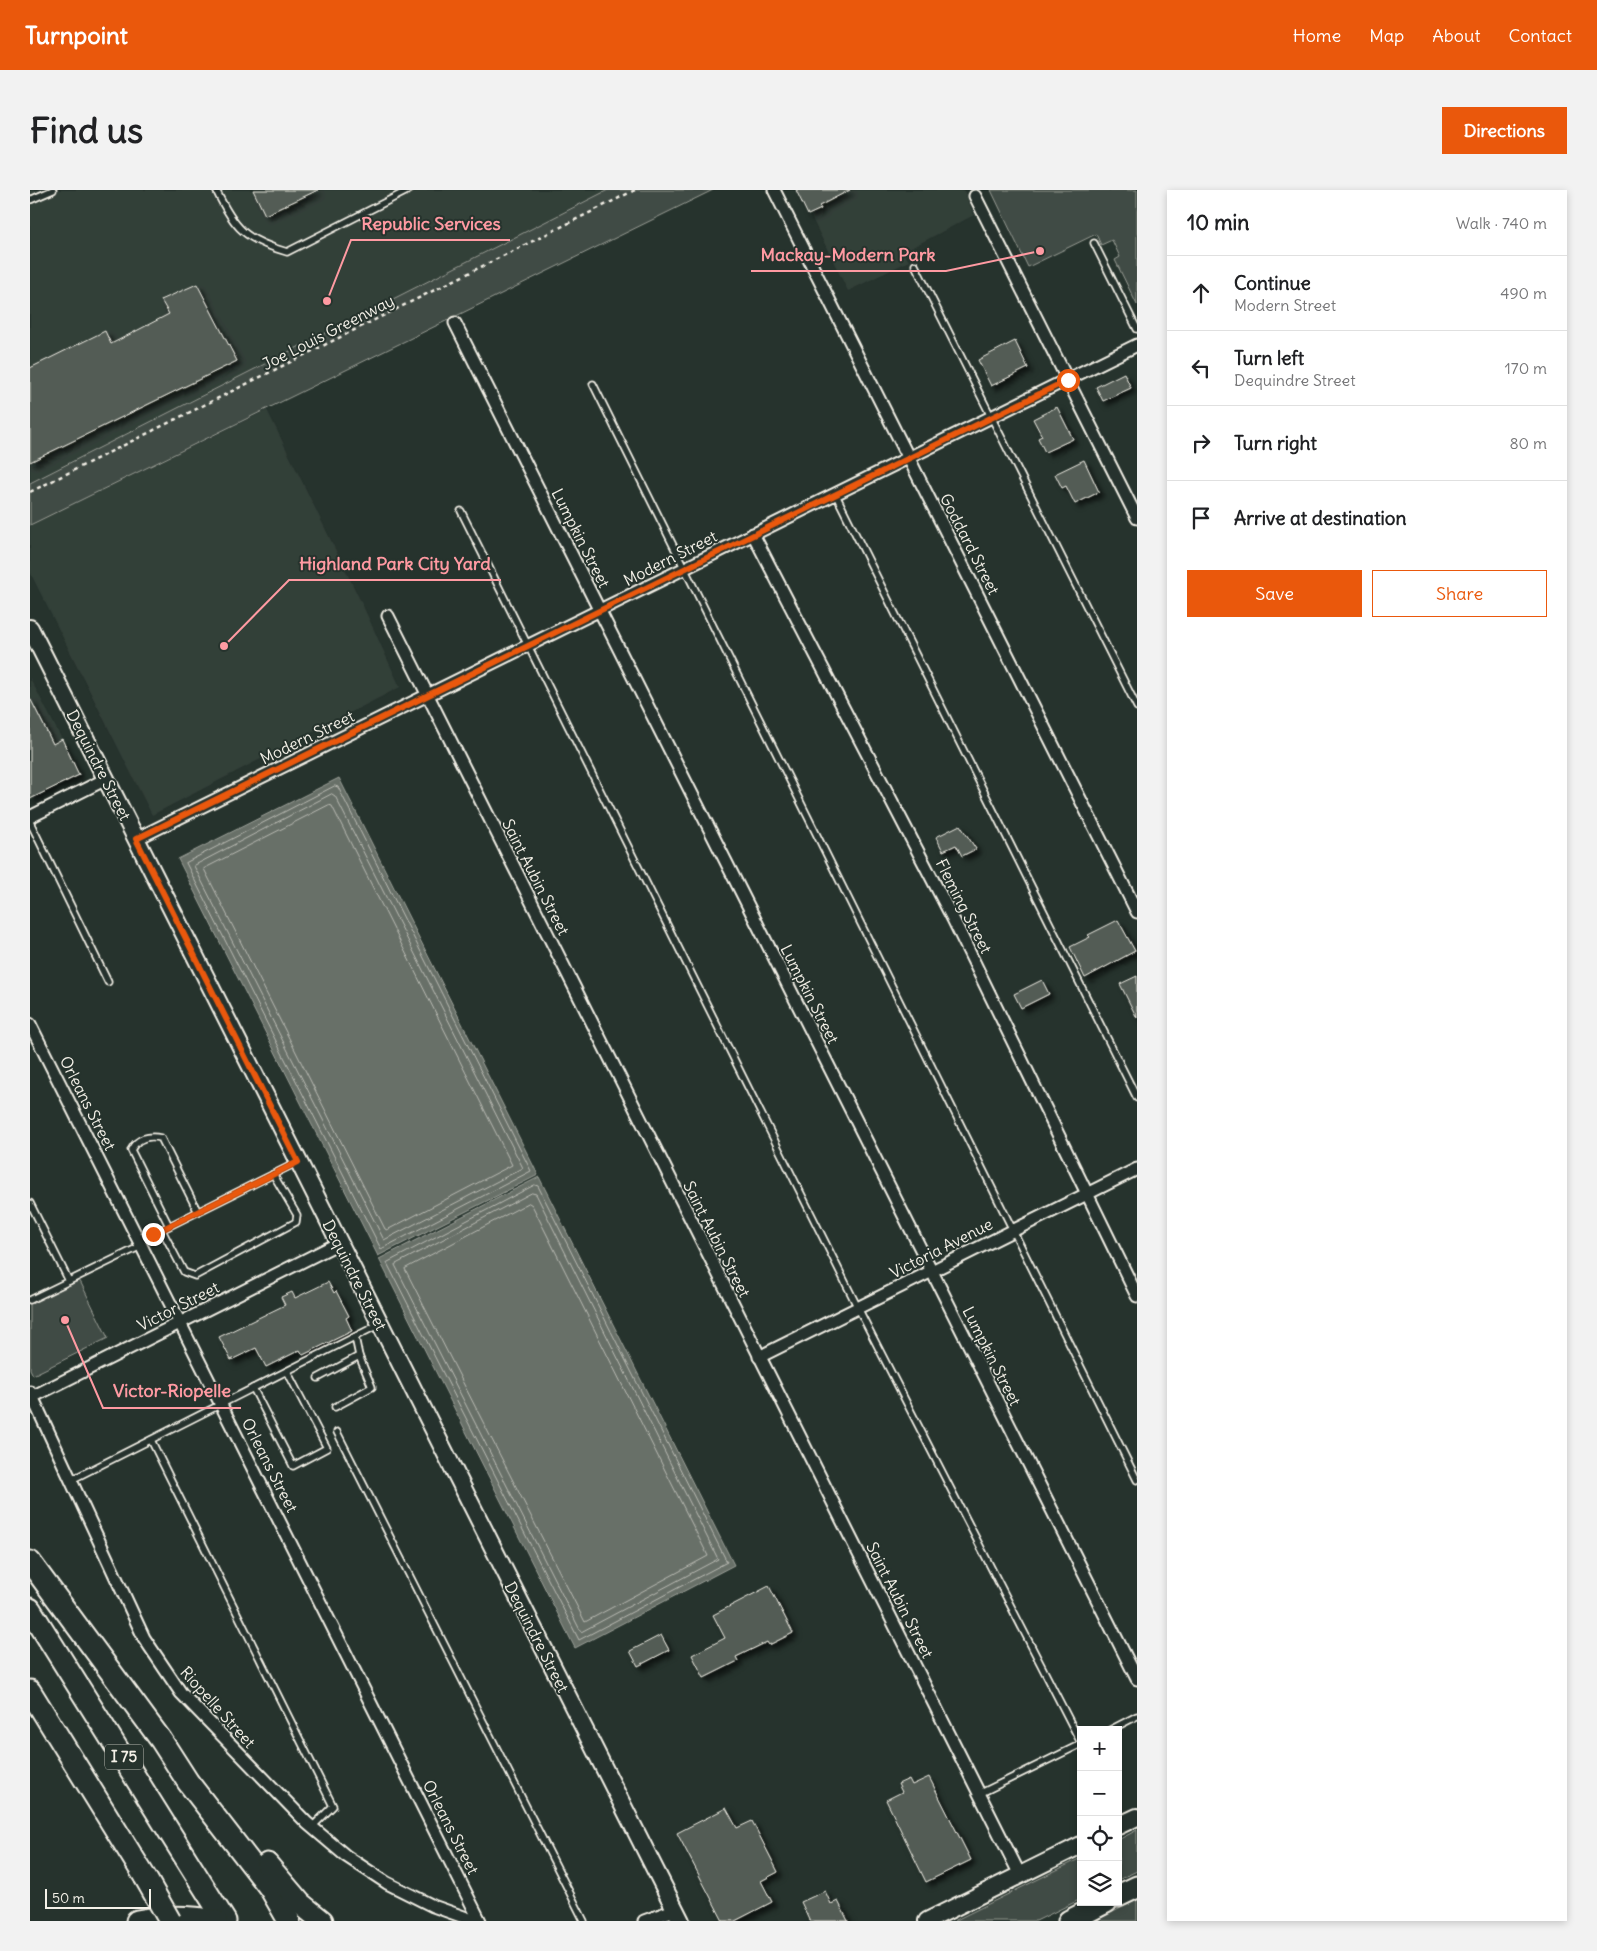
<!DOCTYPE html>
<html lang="en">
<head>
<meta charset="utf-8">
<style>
  body { margin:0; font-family:Delius,sans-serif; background:#f2f2f2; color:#202124 }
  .controls { position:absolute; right:15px; bottom:15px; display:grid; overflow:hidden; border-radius:0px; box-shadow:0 2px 8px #0003 }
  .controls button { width:45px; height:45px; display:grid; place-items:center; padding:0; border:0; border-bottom:1px solid #e0e0e0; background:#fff; color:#202124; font:25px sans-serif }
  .scale { position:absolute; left:15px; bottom:12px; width:106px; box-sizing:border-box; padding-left:5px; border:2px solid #f4f1e8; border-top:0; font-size:14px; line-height:18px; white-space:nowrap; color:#f4f1e8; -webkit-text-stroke:4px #26332d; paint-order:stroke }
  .stop { position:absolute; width:15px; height:15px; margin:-11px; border:4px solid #ea580c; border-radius:50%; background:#fff }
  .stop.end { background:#ea580c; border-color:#fff; box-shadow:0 1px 5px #0008 }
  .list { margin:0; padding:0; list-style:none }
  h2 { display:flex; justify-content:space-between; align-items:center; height:65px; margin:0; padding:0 20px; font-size:21px }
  h2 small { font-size:16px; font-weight:400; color:#757577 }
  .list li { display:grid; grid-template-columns:32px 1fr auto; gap:15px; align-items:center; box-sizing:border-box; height:75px; padding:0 20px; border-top:1px solid #e0e0e0 }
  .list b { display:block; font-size:19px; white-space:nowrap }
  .list p { margin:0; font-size:16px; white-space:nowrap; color:#757577 }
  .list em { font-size:16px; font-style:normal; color:#757577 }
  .actions { display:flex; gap:10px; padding:15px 20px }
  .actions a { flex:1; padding:11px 0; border:1px solid #ea580c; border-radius:0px; text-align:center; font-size:18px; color:#ea580c }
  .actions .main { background:#ea580c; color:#fff }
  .icon { flex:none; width:28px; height:28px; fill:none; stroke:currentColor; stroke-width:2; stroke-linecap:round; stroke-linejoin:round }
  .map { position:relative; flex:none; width:1107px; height:1731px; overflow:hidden; border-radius:0px }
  header { display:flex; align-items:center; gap:30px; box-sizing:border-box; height:70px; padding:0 25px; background:#ea580c; color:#fff }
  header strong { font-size:24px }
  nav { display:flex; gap:28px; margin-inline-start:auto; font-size:18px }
  .intro { display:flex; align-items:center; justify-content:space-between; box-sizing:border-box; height:120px; padding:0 30px }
  h1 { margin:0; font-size:35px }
  .button { padding:12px 22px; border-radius:0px; background:#ea580c; color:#fff; font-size:18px; font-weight:700 }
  main { display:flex; gap:30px; padding:0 30px }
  aside { flex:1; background:#fff; border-radius:0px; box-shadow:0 2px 8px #0003 }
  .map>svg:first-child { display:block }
  .built { fill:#333f39 }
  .green { fill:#414b45; stroke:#9a9e96 }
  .water { fill:#676f68; stroke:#9fa39b }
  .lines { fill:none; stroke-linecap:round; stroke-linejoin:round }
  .shore { stroke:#bcbdb5; stroke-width:1 }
  .building { fill:#525c55; stroke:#f4f1e8; filter:url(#shadow) }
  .lane-casing { stroke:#f4f1e8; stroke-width:9 }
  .street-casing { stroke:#f4f1e8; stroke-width:15 }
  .secondary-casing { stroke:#f4f1e8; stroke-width:20 }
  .highway-casing { stroke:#f4f1e8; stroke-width:25 }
  .path { stroke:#f4f1e8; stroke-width:2.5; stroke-dasharray:4 4; stroke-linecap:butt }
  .lane { stroke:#26332d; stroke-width:5.5 }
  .street { stroke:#26332d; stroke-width:11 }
  .secondary { stroke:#26332d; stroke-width:16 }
  .highway { stroke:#26332d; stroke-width:21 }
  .highway-bridge-casing { stroke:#f4f1e8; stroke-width:25; stroke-linecap:butt }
  .highway-bridge { stroke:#26332d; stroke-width:21 }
  .route { stroke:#ea580c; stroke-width:6 }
  .labels { text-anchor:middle; stroke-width:4; stroke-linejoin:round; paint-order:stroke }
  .shield { fill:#26332d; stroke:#b6b8b0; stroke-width:1 }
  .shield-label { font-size:15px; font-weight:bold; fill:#f4f1e8 }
  .street-label { font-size:16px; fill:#f4f1e8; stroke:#26332d }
  .leader { fill:none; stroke:#ff9aa2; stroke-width:2 }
  .callout-dot { fill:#ff9aa2; stroke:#26332d; stroke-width:2 }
  .callout-label { font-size:18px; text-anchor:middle; font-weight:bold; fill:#ff9aa2; stroke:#26332d; stroke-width:4; stroke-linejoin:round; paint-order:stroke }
</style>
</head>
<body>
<header>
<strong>Turnpoint</strong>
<nav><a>Home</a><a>Map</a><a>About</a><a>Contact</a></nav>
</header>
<div class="intro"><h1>Find us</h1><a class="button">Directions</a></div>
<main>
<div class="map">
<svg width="1107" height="1731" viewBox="0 0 1107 1731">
  <defs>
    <filter id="shadow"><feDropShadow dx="4.5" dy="4.5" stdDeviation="2.5" flood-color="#0009"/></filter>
  </defs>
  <rect width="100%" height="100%" fill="#26332d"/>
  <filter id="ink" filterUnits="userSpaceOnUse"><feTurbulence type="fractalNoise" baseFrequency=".02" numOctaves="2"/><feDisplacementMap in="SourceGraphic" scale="10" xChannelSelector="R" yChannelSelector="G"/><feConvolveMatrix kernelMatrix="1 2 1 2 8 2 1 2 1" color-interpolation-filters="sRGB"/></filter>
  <g filter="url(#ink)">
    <!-- built -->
    <g class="built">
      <path d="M0,0H578L0,293Z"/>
      <path d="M768,0H934L944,25L873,62L879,71L818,101Z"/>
      <path d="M237,220L333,416L370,497L122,625L0,382V335Z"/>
      <path d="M0,488L50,584L0,611Z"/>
    </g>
    <!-- green -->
    <g class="green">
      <path d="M578,0H683L0,335V293Z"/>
      <path d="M961,0H1107V115L1085,70L1090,67L1082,50L1071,55L1066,44L998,77Z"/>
      <path d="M48,1087L78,1148L3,1185L0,1179V1111Z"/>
      <path d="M1107,1640V1681L1088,1690V1650Z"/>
      <path d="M1051,1668V1709L1006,1731H924Z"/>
      <path d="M1107,1710V1731H1065Z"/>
    </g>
    <!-- water -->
    <g class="water">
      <path d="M309,588L508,985L348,1066L148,669Z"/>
      <path d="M509,987L704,1375L545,1458L349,1069Z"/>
    </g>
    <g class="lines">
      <!-- shore -->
      <g class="shore">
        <path d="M305,596L308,597L501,981L351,1059L156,673Z"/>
        <path d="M302,604L305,606L493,978L354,1050L164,676Z"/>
        <path d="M299,615L302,616L482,975L357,1040L355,1039L174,679Z"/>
        <path d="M505,995L508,996L697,1372L549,1450L357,1073Z"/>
        <path d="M502,1003L506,1004L688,1369L551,1442L365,1075Z"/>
        <path d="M499,1013L502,1015L678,1366L555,1432L375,1079Z"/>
      </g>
    </g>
    <!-- building -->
    <g class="building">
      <path d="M223,0H288L235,25Z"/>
      <path d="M766,0H820L789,16L791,19L778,25Z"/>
      <path d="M167,94L207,171L0,272V178L75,141L81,154L139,124L131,110Z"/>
      <path d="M985,151L998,178L961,196L948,170Z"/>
      <path d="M1094,183L1101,198L1073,211L1066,197Z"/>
      <path d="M1027,217L1043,249L1015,262L1008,248L1012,246L1003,229Z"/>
      <path d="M1054,270L1069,302L1045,314L1036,296L1032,298L1025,284Z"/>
      <path d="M0,508L23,554L32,549L49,585L0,609Z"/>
      <path d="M930,635L946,659L932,666L926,655L913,661L906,647Z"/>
      <path d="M1088,730L1105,761L1055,788L1040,757L1060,747L1058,745Z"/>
      <path d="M1107,786V828L1090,794Z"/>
      <path d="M1012,790L1019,804L991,818L984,804Z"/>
      <path d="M298,1092L304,1103L306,1101L319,1126L316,1128L322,1141L273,1165L270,1160L236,1177L226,1158L201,1170L189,1147L255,1115L251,1107L262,1102L265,1108Z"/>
      <path d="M739,1396L763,1443L739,1455L737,1452L706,1467L708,1471L674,1488L662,1465L695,1448L683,1425Z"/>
      <path d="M631,1445L639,1460L608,1476L600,1461Z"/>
      <path d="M899,1587L941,1670L896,1692L856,1610L872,1602L868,1594L879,1589L882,1595Z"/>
      <path d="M696,1618L707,1638L722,1631L748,1682L731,1691L742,1712L705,1731H693L647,1643Z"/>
      <path d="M795,1701L801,1714L808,1711L818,1731H780L771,1712Z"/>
    </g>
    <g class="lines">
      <defs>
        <g id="lane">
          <path d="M186,0C204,38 215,50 257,62L379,0"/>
          <path d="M0,10L23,0"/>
          <path d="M1064,53L1107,139"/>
          <path d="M885,75L1107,517"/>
          <path d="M563,194L1107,1290"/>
          <path d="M805,303L1107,908"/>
          <path d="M431,321L828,1118L1051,1553"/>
          <path d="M0,632L78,792"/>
          <path d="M0,1013L39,1091"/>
          <path d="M139,1036L101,960C107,948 119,945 131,948L168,1022"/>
          <path d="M132,1040L154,1082L165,1086L266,1032L267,1025L243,984"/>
          <path d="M109,1051L268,972"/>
          <path d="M0,1110L111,1056"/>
          <path d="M288,1188L329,1166"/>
          <path d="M223,1198L263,1276L297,1258L257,1181"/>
          <path d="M305,1217L342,1197L329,1166L325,1147"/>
          <path d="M307,1242L554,1731"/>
          <path d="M121,1250L303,1616L282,1637"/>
          <path d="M41,1290L350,1134"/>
          <path d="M1080,1540L1107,1526"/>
          <path d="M949,1604L1051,1554"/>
        </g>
        <g id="street">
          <path d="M744,0L1107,722"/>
          <path d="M945,6L1107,328"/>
          <path d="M425,133L1107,1489"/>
          <path d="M723,344L923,729L1107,1106"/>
          <path d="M358,426L990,1685"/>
          <path d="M0,627L76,589"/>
          <path d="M106,649L1107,155"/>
          <path d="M0,834L450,1731"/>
          <path d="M729,1167L1107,979"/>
          <path d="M0,1202L114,1448L151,1503L277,1633L316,1666L357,1693L403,1716L445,1731"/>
          <path d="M2,1207L309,1053"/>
          <path d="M614,1731L644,1720"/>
        </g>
        <g id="secondary">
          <path d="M0,438L651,1731"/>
          <path d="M1088,1636L1107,1627"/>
          <path d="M897,1731L1051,1655"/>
        </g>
        <g id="highway">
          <path d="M0,1372L131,1550L158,1592L240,1698L259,1731"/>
          <path d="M0,1419L195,1731"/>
          <path d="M0,1501L115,1687"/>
          <path d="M237,1674L271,1714L292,1731"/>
          <path d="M1088,1706L1107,1697"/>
          <path d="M107,1731C134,1726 159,1726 186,1731"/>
          <path d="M1039,1731L1076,1712"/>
        </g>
      </defs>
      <!-- lane casing -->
      <use href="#lane" class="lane-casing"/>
      <!-- street casing -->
      <use href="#street" class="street-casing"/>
      <!-- secondary casing -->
      <use href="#secondary" class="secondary-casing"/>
      <!-- highway casing -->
      <use href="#highway" class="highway-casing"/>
      <!-- path -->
      <path class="path" d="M0,302L605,0"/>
      <!-- lane -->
      <use href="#lane" class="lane"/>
      <!-- street -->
      <use href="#street" class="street"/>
      <!-- secondary -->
      <use href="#secondary" class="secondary"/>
      <!-- highway -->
      <use href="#highway" class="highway"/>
      <defs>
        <path id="highway-bridge" d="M115,1687L140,1731"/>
      </defs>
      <!-- highway-bridge casing -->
      <use href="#highway-bridge" class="highway-bridge-casing"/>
      <!-- highway-bridge -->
      <use href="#highway-bridge" class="highway-bridge"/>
    </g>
  </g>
  <g class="lines" filter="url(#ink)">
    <!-- route -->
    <path class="route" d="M123,1044L268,972L106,649L1038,190"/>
  </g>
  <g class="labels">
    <!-- shield labels -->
    <rect class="shield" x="75" y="1554.5" width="38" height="25" rx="4"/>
    <g class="shield-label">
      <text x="94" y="1572">I 75</text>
    </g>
    <!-- street labels -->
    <g class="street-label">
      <text transform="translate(298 142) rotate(-27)" y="6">Joe Louis Greenway</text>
      <text transform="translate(551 348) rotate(63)" y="6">Lumpkin Street</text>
      <text transform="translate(940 354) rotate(63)" y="6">Goddard Street</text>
      <text transform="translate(640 368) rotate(-27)" y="6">Modern Street</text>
      <text transform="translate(277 547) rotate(-26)" y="6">Modern Street</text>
      <text transform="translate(69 575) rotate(63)" y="6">Dequindre Street</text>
      <text transform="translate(506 687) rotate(63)" y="6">Saint Aubin Street</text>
      <text transform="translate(934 716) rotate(63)" y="6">Fleming Street</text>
      <text transform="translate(780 804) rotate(63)" y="6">Lumpkin Street</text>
      <text transform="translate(58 913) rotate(63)" y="6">Orleans Street</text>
      <text transform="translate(687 1049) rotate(63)" y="6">Saint Aubin Street</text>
      <text transform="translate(911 1058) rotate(-27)" y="6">Victoria Avenue</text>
      <text transform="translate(325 1085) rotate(63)" y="6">Dequindre Street</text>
      <text transform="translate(148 1116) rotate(-27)" y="6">Victor Street</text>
      <text transform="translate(962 1166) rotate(63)" y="6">Lumpkin Street</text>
      <text transform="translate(240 1275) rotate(63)" y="6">Orleans Street</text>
      <text transform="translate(870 1410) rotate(63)" y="6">Saint Aubin Street</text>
      <text transform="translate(507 1447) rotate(63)" y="6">Dequindre Street</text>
      <text transform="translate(188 1517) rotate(48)" y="6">Riopelle Street</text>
      <text transform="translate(421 1637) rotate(63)" y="6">Orleans Street</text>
    </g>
  </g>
  <!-- callouts -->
  <path class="leader" d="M297 111L321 50H480M1010 61L916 81H721M194 456L259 390H471M35 1130L73 1218H211"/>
  <g class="callout-dot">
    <circle cx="297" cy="111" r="5"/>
    <circle cx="1010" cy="61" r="5"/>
    <circle cx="194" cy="456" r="5"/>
    <circle cx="35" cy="1130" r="5"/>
  </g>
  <g class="callout-label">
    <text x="401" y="40">Republic Services</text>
    <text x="818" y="71">Mackay-Modern Park</text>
    <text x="365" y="380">Highland Park City Yard</text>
    <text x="142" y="1207">Victor-Riopelle</text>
  </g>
</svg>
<div class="controls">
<button>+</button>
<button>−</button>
<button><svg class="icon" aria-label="locate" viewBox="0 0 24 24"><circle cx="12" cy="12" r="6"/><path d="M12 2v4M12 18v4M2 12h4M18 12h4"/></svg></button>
<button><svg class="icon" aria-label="layers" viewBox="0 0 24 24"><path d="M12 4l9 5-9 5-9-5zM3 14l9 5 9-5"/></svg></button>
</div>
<div class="scale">50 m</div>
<div class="stop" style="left:1038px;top:190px"></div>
<div class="stop end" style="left:123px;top:1044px"></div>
</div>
<aside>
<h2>10 min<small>Walk · 740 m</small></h2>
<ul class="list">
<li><svg class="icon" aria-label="ahead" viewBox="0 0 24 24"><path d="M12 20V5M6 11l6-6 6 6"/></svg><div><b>Continue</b><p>Modern Street</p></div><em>490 m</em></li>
<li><svg class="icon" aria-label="left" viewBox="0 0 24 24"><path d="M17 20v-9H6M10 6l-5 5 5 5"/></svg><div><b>Turn left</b><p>Dequindre Street</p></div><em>170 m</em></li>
<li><svg class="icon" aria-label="right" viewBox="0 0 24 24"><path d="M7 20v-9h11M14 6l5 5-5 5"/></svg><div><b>Turn right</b></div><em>80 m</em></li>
<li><svg class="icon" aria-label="arrive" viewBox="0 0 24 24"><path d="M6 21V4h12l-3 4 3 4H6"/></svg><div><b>Arrive at destination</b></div></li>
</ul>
<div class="actions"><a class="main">Save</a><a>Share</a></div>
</aside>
</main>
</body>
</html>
